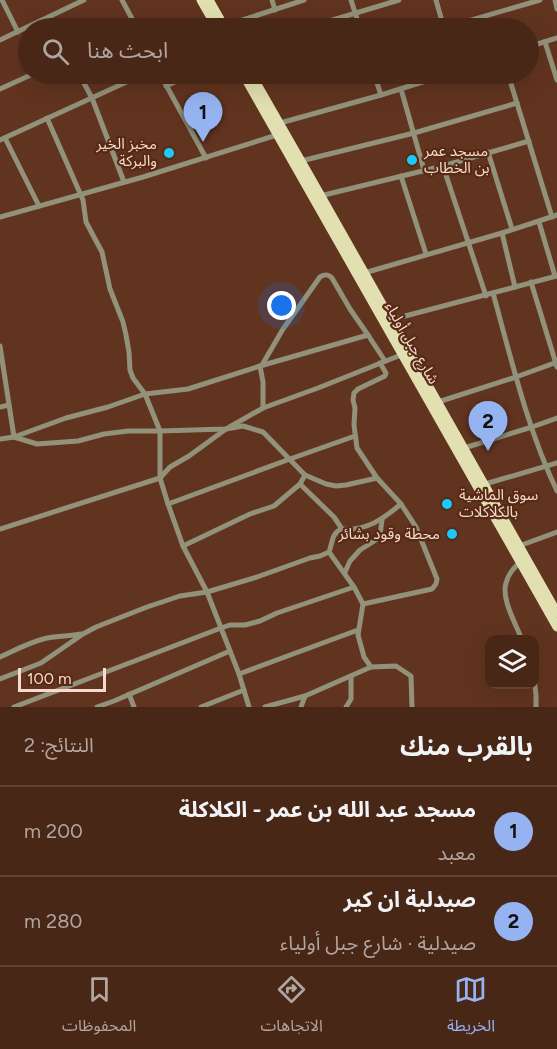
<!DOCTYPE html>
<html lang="ar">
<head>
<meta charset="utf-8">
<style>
  body { margin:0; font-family:Figtree,"Noto Sans Arabic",sans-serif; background:#502f20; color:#f1f3f6; direction:rtl }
  .controls { position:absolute; right:18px; bottom:18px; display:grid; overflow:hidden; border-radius:12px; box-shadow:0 6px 24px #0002 }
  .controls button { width:54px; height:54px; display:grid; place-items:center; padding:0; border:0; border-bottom:2px solid #614436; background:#492717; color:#f1f3f6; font:30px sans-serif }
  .scale { position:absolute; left:18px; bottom:15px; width:88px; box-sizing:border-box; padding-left:6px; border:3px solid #f7dacd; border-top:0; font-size:16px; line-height:21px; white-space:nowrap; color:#f7dacd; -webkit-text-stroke:4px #562a14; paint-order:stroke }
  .you { position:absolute; left:282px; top:306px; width:21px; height:21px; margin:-15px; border:4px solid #fff; border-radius:50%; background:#1a73e8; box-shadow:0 0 0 9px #1a73e833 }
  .badge { display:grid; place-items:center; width:39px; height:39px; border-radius:50%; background:#95b2f1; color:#111; font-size:20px; font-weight:700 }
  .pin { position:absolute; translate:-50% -50px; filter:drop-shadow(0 2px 3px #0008) }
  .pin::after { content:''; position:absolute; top:32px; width:21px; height:18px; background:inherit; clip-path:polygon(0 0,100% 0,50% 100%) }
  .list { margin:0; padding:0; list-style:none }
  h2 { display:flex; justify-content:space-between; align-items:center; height:78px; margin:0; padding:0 24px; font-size:26px }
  h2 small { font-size:20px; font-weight:400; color:#b1a5a1 }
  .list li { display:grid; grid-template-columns:39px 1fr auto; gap:18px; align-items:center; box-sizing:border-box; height:90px; padding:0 24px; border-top:2px solid #614436 }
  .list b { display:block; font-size:22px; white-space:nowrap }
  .list p { margin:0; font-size:20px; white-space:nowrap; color:#b1a5a1 }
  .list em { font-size:20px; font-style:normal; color:#b1a5a1 }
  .icon { flex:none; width:33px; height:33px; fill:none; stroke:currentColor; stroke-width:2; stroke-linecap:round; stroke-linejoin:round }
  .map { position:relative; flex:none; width:557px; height:707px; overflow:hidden; direction:ltr }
  .search { position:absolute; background:#492717; box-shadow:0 6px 24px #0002; left:18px; right:18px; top:18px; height:66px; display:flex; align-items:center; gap:15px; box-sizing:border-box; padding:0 21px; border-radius:33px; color:#b1a5a1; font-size:22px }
  .sheet { height:258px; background:#492717 }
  nav { display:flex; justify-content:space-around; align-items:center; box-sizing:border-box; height:84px; border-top:2px solid #614436; background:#492717; font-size:16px; color:#b1a5a1 }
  nav a { display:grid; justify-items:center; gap:3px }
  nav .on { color:#95b2f1 }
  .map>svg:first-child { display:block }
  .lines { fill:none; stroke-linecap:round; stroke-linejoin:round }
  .minor { stroke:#92917a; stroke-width:5 }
  .primary { stroke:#e2dfb0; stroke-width:9 }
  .poi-dot { fill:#1acafc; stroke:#562a14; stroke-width:2 }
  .labels { text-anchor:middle; stroke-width:4.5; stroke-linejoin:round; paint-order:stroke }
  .poi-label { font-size:15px; fill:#f7dacd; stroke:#562a14; text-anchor:end }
  .street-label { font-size:15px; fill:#f7dacd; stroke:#562a14 }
</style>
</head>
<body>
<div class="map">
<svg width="557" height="707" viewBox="0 0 557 707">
  <rect width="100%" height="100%" fill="#61341f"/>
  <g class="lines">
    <!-- minor -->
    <g class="minor">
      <path d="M2,0L18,32"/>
      <path d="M122,0L137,28"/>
      <path d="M272,0L275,10"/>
      <path d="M351,0L360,28"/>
      <path d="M436,0L444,28"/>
      <path d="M555,0L557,9"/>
      <path d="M49,17L55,28"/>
      <path d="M224,26L304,0"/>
      <path d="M306,28L399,0"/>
      <path d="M444,28L540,0"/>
      <path d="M0,40L84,0"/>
      <path d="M545,42L557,80"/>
      <path d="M528,47L557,38"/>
      <path d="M79,74L92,98L124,182"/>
      <path d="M160,74L206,158"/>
      <path d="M374,74L381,95"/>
      <path d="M508,74L552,217"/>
      <path d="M166,86L192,74"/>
      <path d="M0,89L33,74"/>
      <path d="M401,89L424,170"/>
      <path d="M47,118L83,200L86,222L102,252L110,289L123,322L126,335L129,352L130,370L133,378L145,394L160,431L226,429L243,426L263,432L305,475L326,484L336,486L346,485L377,478L401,504L416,527L437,579L436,584L432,589L363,604"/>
      <path d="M280,123L381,95L448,74"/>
      <path d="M5,138L39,206"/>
      <path d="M0,140L144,74"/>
      <path d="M488,152L512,229"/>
      <path d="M301,161L414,133L517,103"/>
      <path d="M443,166L486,296"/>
      <path d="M401,176L426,254"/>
      <path d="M320,196L443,166L529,141"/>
      <path d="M0,217L143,177L277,135"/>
      <path d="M539,222L555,276"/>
      <path d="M502,233L515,287"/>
      <path d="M364,273L502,233L557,215"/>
      <path d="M531,282L557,367"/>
      <path d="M493,293C511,358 528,431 557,491"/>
      <path d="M390,320L557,276"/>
      <path d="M0,346L14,437L37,444L78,441L104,434L128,431H160V478L168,504L183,546L207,592L239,674L249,707"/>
      <path d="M262,365L283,329L320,277C325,274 328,274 332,278L350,309L368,335"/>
      <path d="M260,366L263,382V408"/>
      <path d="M438,402L516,377L557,362"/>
      <path d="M0,407L9,405"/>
      <path d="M0,439L14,437L66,418L108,407L145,394L188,389L260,366L368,335L385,361"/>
      <path d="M464,448L532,427L557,418"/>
      <path d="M377,478L357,448L354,425L355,408L353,400L354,393L358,389L385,376L386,373L380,363"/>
      <path d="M300,484L334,517L342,529C367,531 383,519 401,504"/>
      <path d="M485,484L557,463"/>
      <path d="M168,504L290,459L355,436"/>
      <path d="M0,529L160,478L170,467L189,456L226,429L263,408L318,388L401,355"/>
      <path d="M183,546L250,514L274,506L300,484L305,475"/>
      <path d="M519,546L557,532"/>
      <path d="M329,552L354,587L363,604L358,635L364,657L371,667L396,666L411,676L412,707"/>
      <path d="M520,562C514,568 508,574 506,583C501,599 516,624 522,640"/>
      <path d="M345,572L350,561L360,550L376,540L380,535L382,520"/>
      <path d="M0,657C15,650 30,642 47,638C58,636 70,636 81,634"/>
      <path d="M239,674L358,630"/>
      <path d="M534,677L536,695V707"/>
      <path d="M0,679L41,663L83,634L96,627L147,607L180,596L207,592L257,577L310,558L320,556L329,552C333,542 331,533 342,529"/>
      <path d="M129,694L134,707"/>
      <path d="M14,707L221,628L230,625H245L260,621L277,613L354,587"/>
      <path d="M97,707L114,701L230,651"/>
      <path d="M201,707L244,690"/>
      <path d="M265,707L305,696L371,667"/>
      <path d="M301,707L305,696"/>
      <path d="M346,707L351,699V676"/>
    </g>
    <!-- primary -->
    <g class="primary">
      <path d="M201,0L217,28"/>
      <path d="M209,0L225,28"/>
      <path d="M243,74L557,627"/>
      <path d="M251,74C354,253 455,433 557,613"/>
    </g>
  </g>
  <!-- markers -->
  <g class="poi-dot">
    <circle cx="169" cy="153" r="6"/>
    <circle cx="412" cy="160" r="6"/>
    <circle cx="447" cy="504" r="6"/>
    <circle cx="452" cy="534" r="6"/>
  </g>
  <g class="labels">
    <!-- poi labels -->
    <g class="poi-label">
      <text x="157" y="149">مخبز الخير<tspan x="157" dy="17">والبركة</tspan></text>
      <text x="424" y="156" text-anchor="start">مسجد عمر<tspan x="424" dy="17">بن الخطاب</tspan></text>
      <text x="459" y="500" text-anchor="start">سوق الماشية<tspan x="459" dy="17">بالكلاكلات</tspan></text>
      <text x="440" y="539">محطة وقود بشائر</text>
    </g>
    <!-- street labels -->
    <g class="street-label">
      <text transform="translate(412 343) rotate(60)" y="5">شارع جبل أولياء</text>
    </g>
  </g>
</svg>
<div class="controls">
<button><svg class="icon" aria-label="layers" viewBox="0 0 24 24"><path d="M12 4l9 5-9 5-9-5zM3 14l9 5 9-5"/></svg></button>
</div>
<div class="scale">100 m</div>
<div class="you"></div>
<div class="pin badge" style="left:203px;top:142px">1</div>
<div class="pin badge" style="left:488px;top:451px">2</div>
<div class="search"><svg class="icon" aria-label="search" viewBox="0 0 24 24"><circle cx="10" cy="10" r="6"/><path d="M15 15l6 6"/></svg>ابحث هنا</div>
</div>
<section class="sheet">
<h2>بالقرب منك<small>النتائج: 2</small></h2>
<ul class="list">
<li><span class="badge">1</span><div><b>مسجد عبد الله بن عمر - الكلاكلة</b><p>معبد</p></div><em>200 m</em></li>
<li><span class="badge">2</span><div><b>صيدلية ان كير</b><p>صيدلية · شارع جبل أولياء</p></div><em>280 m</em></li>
</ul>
</section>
<nav>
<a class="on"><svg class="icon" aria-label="map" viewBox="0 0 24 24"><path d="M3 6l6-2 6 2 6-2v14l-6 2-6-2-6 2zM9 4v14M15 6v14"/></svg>الخريطة</a>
<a><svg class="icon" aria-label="directions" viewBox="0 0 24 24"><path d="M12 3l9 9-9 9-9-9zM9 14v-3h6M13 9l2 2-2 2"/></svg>الاتجاهات</a>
<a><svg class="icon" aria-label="saved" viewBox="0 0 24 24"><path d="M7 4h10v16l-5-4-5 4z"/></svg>المحفوظات</a>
</nav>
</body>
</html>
